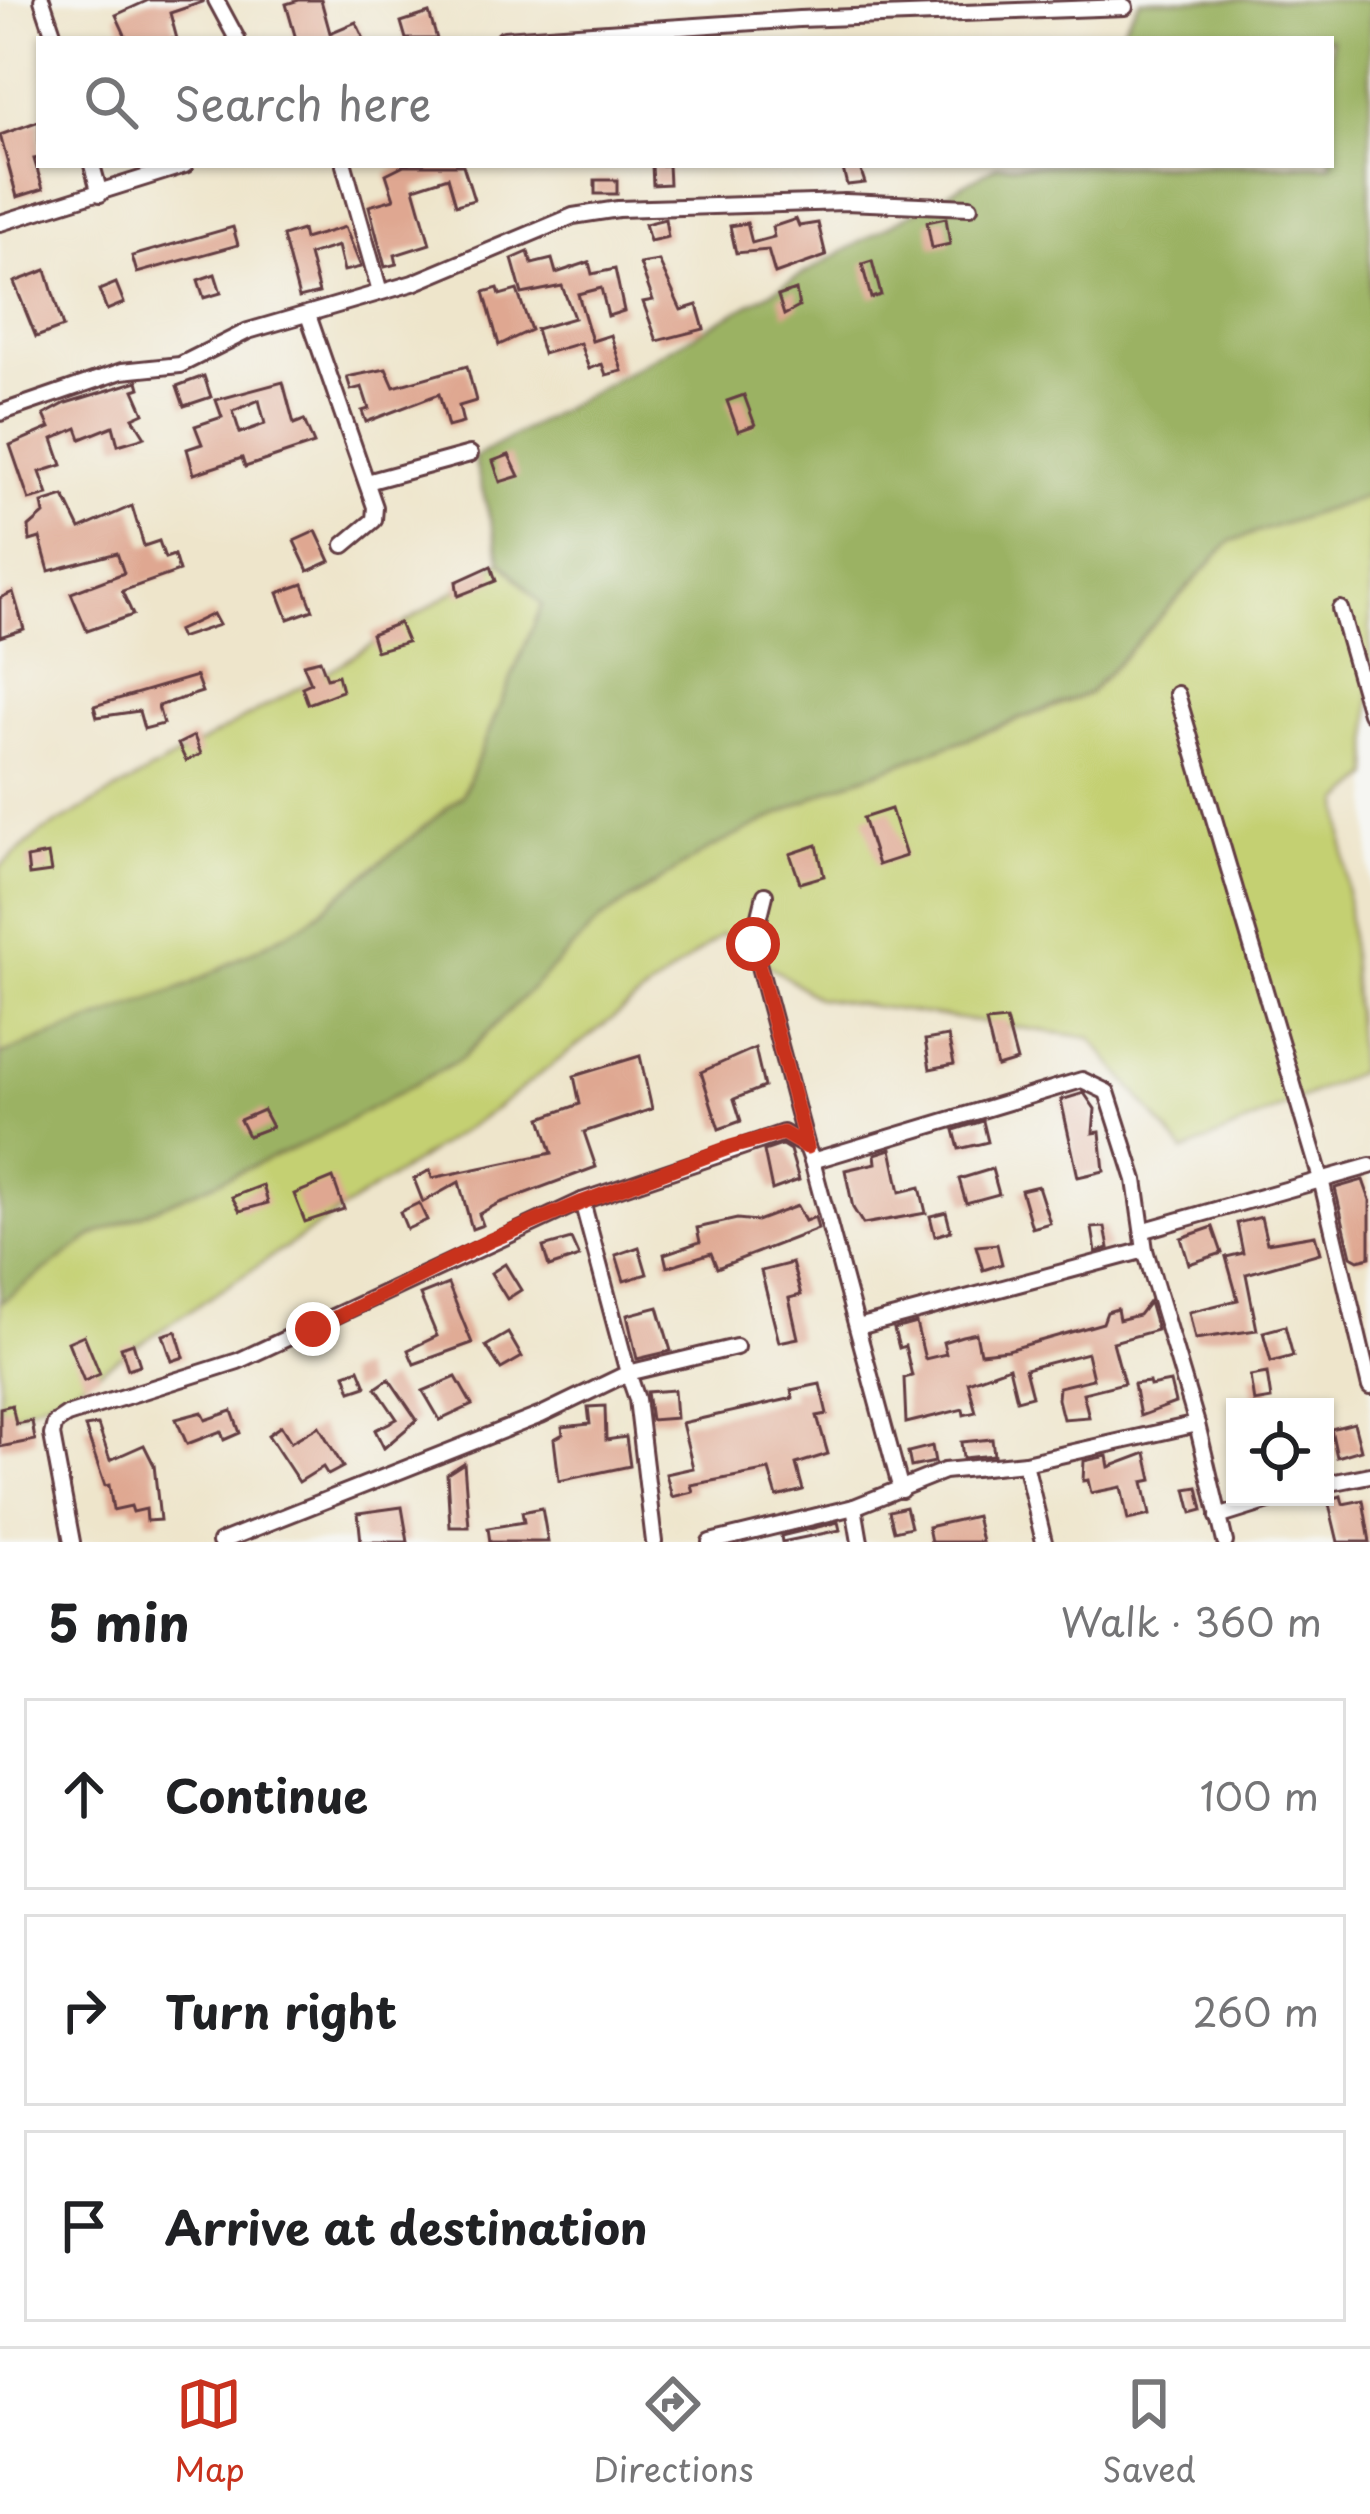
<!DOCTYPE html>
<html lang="en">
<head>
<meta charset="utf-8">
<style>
  body { margin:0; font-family:"Playpen Sans",sans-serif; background:#f2f2f2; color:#202124 }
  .controls { position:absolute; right:36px; bottom:36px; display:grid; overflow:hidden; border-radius:0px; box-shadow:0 3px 9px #0004 }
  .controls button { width:108px; height:108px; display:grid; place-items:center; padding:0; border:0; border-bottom:3px solid #e0e0e0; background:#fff; color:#202124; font:60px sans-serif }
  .stop { position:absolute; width:36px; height:36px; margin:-27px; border:9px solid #c8321e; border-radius:50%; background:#fff }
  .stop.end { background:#c8321e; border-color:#fff; box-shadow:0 3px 12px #0008 }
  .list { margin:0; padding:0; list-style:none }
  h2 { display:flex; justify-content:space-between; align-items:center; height:156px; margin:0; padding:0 48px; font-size:51px }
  h2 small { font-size:39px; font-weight:400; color:#757577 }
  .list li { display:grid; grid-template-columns:78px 1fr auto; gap:36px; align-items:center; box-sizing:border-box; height:192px; margin:0 24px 24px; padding:0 24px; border:3px solid #e0e0e0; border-radius:0px }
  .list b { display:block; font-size:45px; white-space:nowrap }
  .list em { font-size:39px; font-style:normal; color:#757577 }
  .icon { flex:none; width:66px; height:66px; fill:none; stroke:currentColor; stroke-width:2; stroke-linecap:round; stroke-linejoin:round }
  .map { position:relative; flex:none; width:1370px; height:1542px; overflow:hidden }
  .search { position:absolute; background:#fff; box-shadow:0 3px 9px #0004; left:36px; right:36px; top:36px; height:132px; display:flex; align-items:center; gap:30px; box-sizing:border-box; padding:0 42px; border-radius:0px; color:#757577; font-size:45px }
  .sheet { height:804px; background:#fff }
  nav { display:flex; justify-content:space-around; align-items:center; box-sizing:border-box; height:168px; border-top:3px solid #e0e0e0; background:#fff; font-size:33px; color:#757577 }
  nav a { display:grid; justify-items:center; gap:6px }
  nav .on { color:#c8321e }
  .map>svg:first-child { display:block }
  .green { fill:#c4d072; stroke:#87784e; stroke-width:3 }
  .forest { fill:#9bb264; stroke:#726848; stroke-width:3 }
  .building { fill:#dfa791; fill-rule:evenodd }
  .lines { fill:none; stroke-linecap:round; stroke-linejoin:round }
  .minor-casing { stroke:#633d43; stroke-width:20 }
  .minor { stroke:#fff; stroke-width:14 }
  .route { stroke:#c8321e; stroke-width:15 }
</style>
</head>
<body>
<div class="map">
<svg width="1370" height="1542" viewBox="0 0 1370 1542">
  <rect width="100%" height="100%" fill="#f6f6f2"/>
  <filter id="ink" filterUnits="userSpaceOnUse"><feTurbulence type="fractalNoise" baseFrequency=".00833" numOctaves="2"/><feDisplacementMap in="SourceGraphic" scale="24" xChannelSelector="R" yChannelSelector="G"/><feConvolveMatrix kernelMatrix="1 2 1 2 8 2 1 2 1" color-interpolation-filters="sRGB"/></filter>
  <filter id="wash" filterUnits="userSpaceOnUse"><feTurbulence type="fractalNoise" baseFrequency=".004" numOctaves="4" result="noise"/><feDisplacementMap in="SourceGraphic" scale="48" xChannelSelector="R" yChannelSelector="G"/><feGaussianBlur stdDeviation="2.7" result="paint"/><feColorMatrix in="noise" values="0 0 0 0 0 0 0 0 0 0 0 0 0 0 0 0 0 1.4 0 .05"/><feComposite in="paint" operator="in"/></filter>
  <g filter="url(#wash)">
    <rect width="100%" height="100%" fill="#eee5cb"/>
    <!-- green -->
    <g class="green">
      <path d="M1370,495V777L1341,802L1359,1072L1184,1152L1091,1038L817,998L722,934L495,1109L70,1390L0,1420V1303L94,1235L315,1139L462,1058L601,919L707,850L831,789L1089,694L1231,541Z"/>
      <path d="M501,561L542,605L462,796L306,923L187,986L0,1055V867L39,834L341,664Z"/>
    </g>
    <!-- forest -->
    <path class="forest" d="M1140,0H1370V495L1231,541L1089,693L831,789L707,850L601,919L462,1058L315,1139L94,1235L0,1303V1055L187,986L306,923L462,796L542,605L501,561L474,458L998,165H1331V39H1116Z"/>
    <g id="blocks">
      <!-- building -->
      <g class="building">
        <path d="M149,0H203V2L170,13L177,39H127L116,15Z"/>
        <path d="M299,0H321L330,33L356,22L364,39H296L286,4Z"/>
        <path d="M429,13L437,39H406L401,22Z"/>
        <path d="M39,121V158L34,159L43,189L17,197L0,135Z"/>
        <path d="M404,165H463L474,200L456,205L448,177L414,188L430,244L395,255L397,264L385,267L369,206L394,199L386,174Z"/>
        <path d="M652,165H668L669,184L653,185Z"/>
        <path d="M842,165H859L865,183L847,185Z"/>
        <rect x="595" y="180" width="22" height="14"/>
        <path d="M946,218L950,244L932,248L927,222Z"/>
        <path d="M665,219L668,237L650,241L645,224Z"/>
        <path d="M796,219L799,226L818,223L826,256L775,274L768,250L736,253L730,226L747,223L752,243L774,237L772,227Z"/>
        <path d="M233,227L238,245L137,273L132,256Z"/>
        <path d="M345,227L361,267L344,271L338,246L309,255L319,293L299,298L283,236L302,230L304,239Z"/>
        <path d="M528,252L532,264L552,259L556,273L589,262L592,274L615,269L624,311L608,316L601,288L578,294L592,341L611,335L622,371L606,375L602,364L589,369L580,343L543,354L536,329L574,318L562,286L522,294L512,259Z"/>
        <path d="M659,261L681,310L697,305L704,329L657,341L643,302L653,300L640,264Z"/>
        <path d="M872,261L881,295L871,298L862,264Z"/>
        <path d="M46,270L63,327L36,337L14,282Z"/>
        <path d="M215,274L221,293L204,298L198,280Z"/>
        <path d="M116,283L124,303L107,310L99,290Z"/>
        <path d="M498,288L500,295L517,290L531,330L499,345L484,292Z"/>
        <path d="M796,290L799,307L784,315L778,296Z"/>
        <path d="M467,366L476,401L459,406L463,423L448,427L439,394L366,422L362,411L369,409L362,387L351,390L347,377L386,369L394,387Z"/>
        <path d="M204,376L211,397L184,406L177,386Z"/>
        <path d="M138,381L140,388L134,390L144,413L133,418L145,437L118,445L113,426L81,439L77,428L53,439L62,465L40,472L48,495L29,500L10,445L50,428L44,415L66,403Z"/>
        <path d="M283,382L294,424L304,420L314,444L245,467L242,458L194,474L187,449L202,444L195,426L222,417L216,400ZM259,400L265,424L240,433L233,411Z"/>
        <path d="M744,395L755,425L738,431L727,401Z"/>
        <path d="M509,455L519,476L500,482L493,461Z"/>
        <path d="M64,496L80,529L132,506L144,546L159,541L165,558L174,555L179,571L122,591L133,615L87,631L71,593L124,573L117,553L49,571L40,538L30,541L29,527L44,514L42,503Z"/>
        <path d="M316,531L330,561L308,571L294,541Z"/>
        <path d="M491,566L496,581L458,596L456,582Z"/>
        <path d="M303,584L313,610L288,619L278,593Z"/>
        <path d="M13,592L24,629L0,637V598Z"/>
        <path d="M213,614L219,625L180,638L177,631Z"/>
        <path d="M399,623L407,642L376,651L371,634Z"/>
        <path d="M320,660L327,678L338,675L342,691L308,704L302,687L311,683L303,664Z"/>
        <path d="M196,676L202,692L158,706L163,724L144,729L139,711L97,717L94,706Z"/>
        <path d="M194,736L201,754L186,761L178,744Z"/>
        <path d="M891,809L906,856L878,865L863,818Z"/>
        <path d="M817,845L824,876L800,883L790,854Z"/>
        <path d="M48,854L51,872L29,875L27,858Z"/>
        <path d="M1006,1020L1017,1061L997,1067L986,1022Z"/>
        <path d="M948,1036L954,1064L930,1069L925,1040Z"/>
        <path d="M755,1048L764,1087L734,1099L741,1121L719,1129L701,1072Z"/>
        <path d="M640,1056L652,1109L584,1132L596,1167L499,1203L479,1214L483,1225L472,1229L459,1182L423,1202L414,1179L430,1170L432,1178L552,1153L541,1118L580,1104L574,1076Z"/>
        <path d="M1084,1093L1095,1109L1093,1133L1100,1132L1104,1171L1078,1177L1061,1100Z"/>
        <path d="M263,1110L272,1127L248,1136L240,1120Z"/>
        <path d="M983,1121L988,1142L959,1149L954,1130Z"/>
        <path d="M782,1145L790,1150L799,1180L772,1190L764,1151Z"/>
        <path d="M891,1149L900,1192L920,1187L926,1213L863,1224L853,1208L845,1170L876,1163L875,1154Z"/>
        <path d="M992,1169L999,1194L966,1203L959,1179Z"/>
        <path d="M333,1178L344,1209L305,1222L294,1194Z"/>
        <path d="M1363,1180L1370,1200V1257L1358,1260L1351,1256L1335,1188Z"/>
        <path d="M263,1185L268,1203L240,1211L232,1197Z"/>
        <path d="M1038,1186L1050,1223L1032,1228L1021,1190Z"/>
        <path d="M419,1203L427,1220L407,1229L400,1212Z"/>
        <path d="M797,1206L805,1221L815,1217L818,1229L717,1268L711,1253L667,1267L664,1254L700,1242L697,1228L737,1219L757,1221Z"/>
        <path d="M946,1212L951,1231L935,1236L930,1216Z"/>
        <path d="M1261,1217L1267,1243L1315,1235L1320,1253L1246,1274L1257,1330L1195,1339L1189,1312L1238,1300L1226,1257L1243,1253L1237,1223Z"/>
        <path d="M1105,1227L1109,1248L1096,1252L1092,1228Z"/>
        <path d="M1213,1227L1222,1253L1189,1264L1181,1238Z"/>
        <path d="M571,1239L579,1257L549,1267L543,1247Z"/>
        <path d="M997,1244L1002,1264L983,1270L976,1246Z"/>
        <path d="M639,1247L647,1274L624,1281L616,1255Z"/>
        <path d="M792,1263L801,1295L789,1298L798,1338L779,1342L761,1271Z"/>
        <path d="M505,1264L521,1290L507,1299L491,1273Z"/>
        <path d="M448,1284L472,1343L414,1364L408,1350L437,1336L420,1295Z"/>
        <path d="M1149,1302L1157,1330L1113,1342L1124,1383L1083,1393L1089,1417L1063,1419L1058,1399L1059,1387L1093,1379L1087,1353L1025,1369L1032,1396L1017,1400L1009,1367L968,1382L976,1412L964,1415L963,1409L906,1423L904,1378L912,1376L905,1346L899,1348L894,1329L916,1323L925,1359L946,1354L943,1342L962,1336L976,1333L980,1353L1008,1350L1103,1323L1107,1312L1117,1309L1119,1320L1139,1315Z"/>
        <path d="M658,1307L671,1351L637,1359L627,1315Z"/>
        <path d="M1285,1326L1293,1356L1271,1362L1263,1332Z"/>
        <path d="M176,1331L184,1357L172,1361L163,1335Z"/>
        <path d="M508,1333L522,1357L501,1369L486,1346Z"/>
        <path d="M84,1335L100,1374L84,1381L68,1342Z"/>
        <path d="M133,1343L140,1365L128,1369L121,1347Z"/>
        <path d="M359,1369L366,1386L351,1391L345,1374Z"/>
        <path d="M1267,1373L1271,1399L1254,1402L1250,1376Z"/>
        <path d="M456,1377L472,1405L440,1420L423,1391Z"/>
        <path d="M389,1379L417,1420L384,1448L375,1430L397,1419L376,1388Z"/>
        <path d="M1149,1382L1150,1386L1170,1382L1175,1403L1140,1416L1134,1384Z"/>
        <path d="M820,1384L827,1414L817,1416L828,1454L796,1464L803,1490L777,1497L769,1470L691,1485L693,1492L672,1497L666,1474L693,1468L682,1423L793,1398L791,1390Z"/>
        <path d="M674,1390L676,1418L651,1420L647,1392Z"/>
        <path d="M12,1405L16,1424L32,1421L35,1440L0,1447V1408Z"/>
        <path d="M605,1406L606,1440L626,1437L630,1466L559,1481L554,1439L563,1434L562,1427L590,1424L588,1407Z"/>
        <path d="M232,1411L240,1433L224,1440L221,1431L187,1444L176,1419L202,1412L206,1420Z"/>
        <path d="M1354,1423L1361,1450L1337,1457L1331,1429Z"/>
        <path d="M98,1425L110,1460L144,1445L154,1465L160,1520L147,1521L146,1509L133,1512L131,1506L113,1510L109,1485L105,1486L85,1427Z"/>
        <path d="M281,1426L291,1442L319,1426L343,1467L328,1475L323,1467L299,1482L268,1435Z"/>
        <path d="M992,1439L994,1455L963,1458L961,1442Z"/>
        <path d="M932,1446L935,1462L911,1467L908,1452Z"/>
        <path d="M1146,1453L1152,1480L1143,1482L1150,1515L1128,1520L1121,1487L1091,1493L1088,1480L1083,1481L1084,1461L1107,1456L1109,1467Z"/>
        <path d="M464,1463L469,1527H450L447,1474Z"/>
        <path d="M1198,1487L1203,1510L1192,1513L1186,1489Z"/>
        <path d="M1341,1496L1343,1504L1363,1500L1370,1542H1338L1328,1500Z"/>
        <path d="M402,1507L408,1542H361L358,1513Z"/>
        <path d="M906,1507L911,1527L894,1531L889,1511Z"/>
        <path d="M542,1508L548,1542H490L488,1528L524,1522L522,1512Z"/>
        <path d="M976,1516L982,1542H931L928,1527Z"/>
        <path d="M838,1522L840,1530L782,1542L781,1536Z"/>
      </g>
    </g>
  </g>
  <g filter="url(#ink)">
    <use href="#blocks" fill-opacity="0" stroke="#633d43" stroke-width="3"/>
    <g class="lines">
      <defs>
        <g id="minor">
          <path d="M42,0L55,39"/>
          <path d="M216,0L237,39"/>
          <path d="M504,39L799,19L1125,7"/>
          <path d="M92,165L100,194"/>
          <path d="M344,165L380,292"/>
          <path d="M0,223L185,165"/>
          <path d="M308,315L375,507L374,520L344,545"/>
          <path d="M0,413L122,371L180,365L248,331L413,283L573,216L618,209L845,202L970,207"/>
          <path d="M367,482L470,454"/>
          <path d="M1340,609L1370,713"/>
          <path d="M1177,694L1321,1179L1370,1387"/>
          <path d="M765,895L753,944L807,1147"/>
          <path d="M812,1161L1082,1080L1107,1092L1135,1180L1145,1250L1197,1424"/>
          <path d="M1145,1230L1370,1166"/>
          <path d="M858,1327L1145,1250"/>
          <path d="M1025,1463L1044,1542"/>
          <path d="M1325,1484L1370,1475"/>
          <path d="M1218,1517L1282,1497"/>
          <path d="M72,1542L52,1435L55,1423L67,1415L238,1361L582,1201L783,1133L807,1147L812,1161L901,1490"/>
          <path d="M220,1542L541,1415L628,1373L582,1201"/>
          <path d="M654,1542L637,1399L628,1373L736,1347"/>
          <path d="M710,1542L854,1507"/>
          <path d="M860,1542L854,1507L944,1471L1025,1463L1197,1424L1225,1542"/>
        </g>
      </defs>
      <!-- minor casing -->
      <use href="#minor" class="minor-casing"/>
      <!-- minor -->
      <use href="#minor" class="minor"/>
    </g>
  </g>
  <g class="lines" filter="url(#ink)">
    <!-- route -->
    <path class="route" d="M313,1329L491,1240L583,1202L731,1147L783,1133L807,1147L753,944"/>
  </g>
</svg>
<div class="controls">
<button><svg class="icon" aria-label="locate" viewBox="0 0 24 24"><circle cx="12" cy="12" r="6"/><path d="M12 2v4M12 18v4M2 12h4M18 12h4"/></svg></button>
</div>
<div class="stop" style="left:753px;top:944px"></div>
<div class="stop end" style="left:313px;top:1329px"></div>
<div class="search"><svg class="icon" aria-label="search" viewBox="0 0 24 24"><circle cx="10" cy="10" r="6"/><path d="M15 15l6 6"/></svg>Search here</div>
</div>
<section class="sheet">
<h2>5 min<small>Walk · 360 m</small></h2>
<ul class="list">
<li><svg class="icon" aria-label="ahead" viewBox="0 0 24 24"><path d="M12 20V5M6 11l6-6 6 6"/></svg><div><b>Continue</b></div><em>100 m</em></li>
<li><svg class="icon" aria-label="right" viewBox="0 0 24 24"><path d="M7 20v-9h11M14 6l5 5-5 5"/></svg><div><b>Turn right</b></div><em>260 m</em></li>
<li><svg class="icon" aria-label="arrive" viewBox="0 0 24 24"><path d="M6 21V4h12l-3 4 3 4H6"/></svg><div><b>Arrive at destination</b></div></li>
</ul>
</section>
<nav>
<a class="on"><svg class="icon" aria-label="map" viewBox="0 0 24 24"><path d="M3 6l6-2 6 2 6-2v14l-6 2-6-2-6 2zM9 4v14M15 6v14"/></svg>Map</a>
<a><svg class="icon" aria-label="directions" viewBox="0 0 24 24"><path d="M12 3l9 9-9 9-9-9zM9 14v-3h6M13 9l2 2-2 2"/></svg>Directions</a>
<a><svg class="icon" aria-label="saved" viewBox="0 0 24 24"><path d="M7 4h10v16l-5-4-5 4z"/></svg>Saved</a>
</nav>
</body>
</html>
